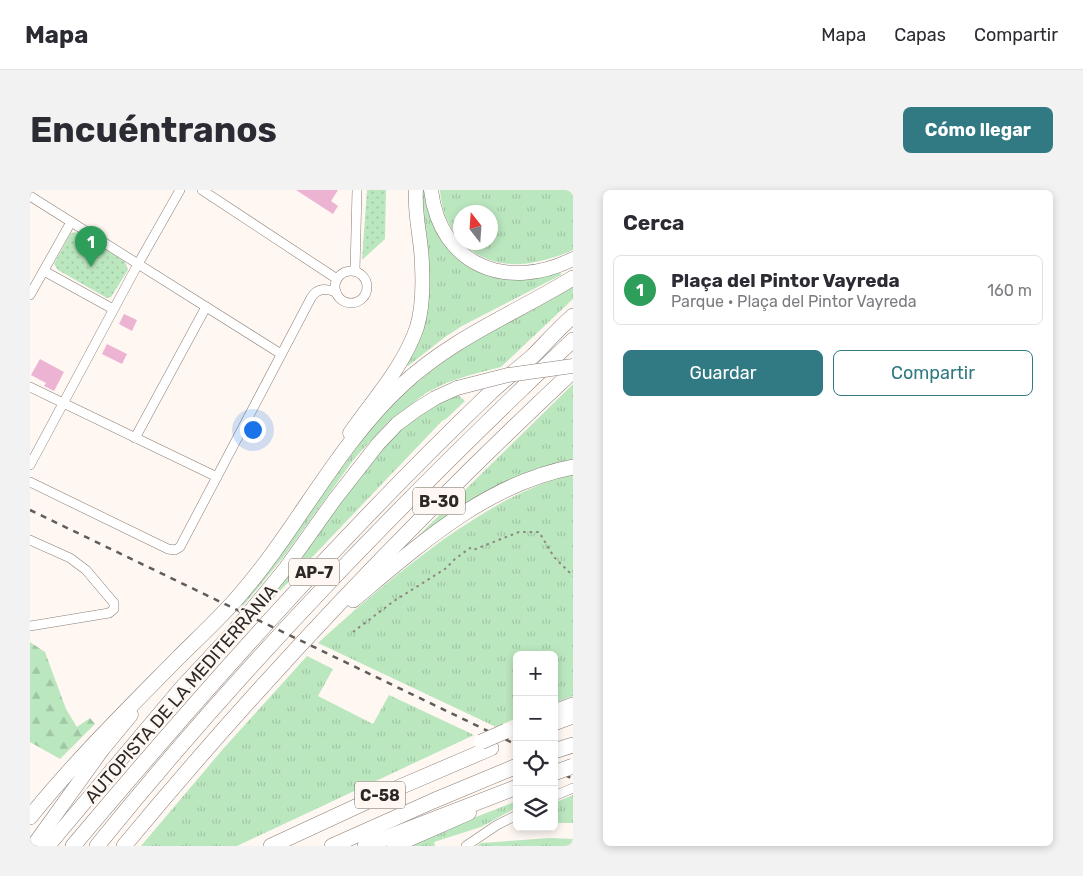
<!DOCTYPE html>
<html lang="es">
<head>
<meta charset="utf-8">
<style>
  body { margin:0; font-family:Rubik,sans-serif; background:#f2f2f3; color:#2b2b33 }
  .controls { position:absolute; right:15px; bottom:15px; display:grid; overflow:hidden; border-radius:8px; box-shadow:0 2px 8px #0003 }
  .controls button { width:45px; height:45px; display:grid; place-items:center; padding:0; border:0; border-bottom:1px solid #e1e1e2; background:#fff; color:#2b2b33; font:25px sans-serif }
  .compass { position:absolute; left:423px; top:15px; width:45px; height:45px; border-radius:50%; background:#fff; box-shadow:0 2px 8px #0003; rotate:343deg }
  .you { position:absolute; left:222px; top:239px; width:18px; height:18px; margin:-12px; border:4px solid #fff; border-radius:50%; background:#1a73e8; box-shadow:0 0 0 8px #1a73e833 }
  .badge { display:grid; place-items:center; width:32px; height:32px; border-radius:50%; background:#327a83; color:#fff; font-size:16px; font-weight:700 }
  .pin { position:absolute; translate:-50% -41px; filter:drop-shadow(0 1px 2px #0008) }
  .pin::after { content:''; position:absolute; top:26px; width:18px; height:15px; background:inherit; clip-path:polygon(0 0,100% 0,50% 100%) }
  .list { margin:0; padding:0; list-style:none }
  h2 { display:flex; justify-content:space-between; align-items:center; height:65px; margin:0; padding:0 20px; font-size:21px }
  h2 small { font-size:16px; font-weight:400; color:#7c7c81 }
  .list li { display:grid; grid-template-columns:32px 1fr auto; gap:15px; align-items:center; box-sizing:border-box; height:70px; margin:0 10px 10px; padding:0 10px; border:1px solid #e1e1e2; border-radius:8px }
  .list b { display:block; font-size:19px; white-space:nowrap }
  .list p { margin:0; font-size:16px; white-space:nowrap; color:#7c7c81 }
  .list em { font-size:16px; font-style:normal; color:#7c7c81 }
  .actions { display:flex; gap:10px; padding:15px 20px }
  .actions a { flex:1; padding:11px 0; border:1px solid #327a83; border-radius:8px; text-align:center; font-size:18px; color:#327a83 }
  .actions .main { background:#327a83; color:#fff }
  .icon { flex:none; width:28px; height:28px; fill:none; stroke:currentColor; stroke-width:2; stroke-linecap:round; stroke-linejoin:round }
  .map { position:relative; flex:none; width:543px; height:656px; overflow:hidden; border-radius:8px }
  header { display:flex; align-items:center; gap:30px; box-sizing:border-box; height:70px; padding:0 25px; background:#fff; border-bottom:1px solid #e1e1e2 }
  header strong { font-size:24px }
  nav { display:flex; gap:28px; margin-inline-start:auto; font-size:18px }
  .intro { display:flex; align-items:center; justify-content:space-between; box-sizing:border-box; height:120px; padding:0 30px }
  h1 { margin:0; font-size:35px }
  .button { padding:12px 22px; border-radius:8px; background:#327a83; color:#fff; font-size:18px; font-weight:700 }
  main { display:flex; gap:30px; padding:0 30px }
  aside { flex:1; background:#fff; border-radius:8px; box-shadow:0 2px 8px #0003 }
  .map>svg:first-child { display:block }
  .grass { fill:url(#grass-tufts) }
  .forest { fill:url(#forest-firs) }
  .park { fill:url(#park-dots) }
  .building { fill:#edb3d2 }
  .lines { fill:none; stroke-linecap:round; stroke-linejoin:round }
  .minor-casing { stroke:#887d76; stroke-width:10 }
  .primary-casing { stroke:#887d76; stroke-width:15 }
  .trunk-casing { stroke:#887d76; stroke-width:15 }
  .motorway-casing { stroke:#887d76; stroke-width:16 }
  .path { stroke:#8c8682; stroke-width:2; stroke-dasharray:2.5 4; stroke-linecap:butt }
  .minor { stroke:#fff; stroke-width:9 }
  .primary { stroke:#fff; stroke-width:14 }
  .trunk { stroke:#fff; stroke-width:14 }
  .motorway { stroke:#fff; stroke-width:15 }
  .rail { stroke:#615c59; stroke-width:2.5; stroke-dasharray:6 6; stroke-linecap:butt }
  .trunk-bridge-casing { stroke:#887d76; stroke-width:15; stroke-linecap:butt }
  .motorway-bridge-casing { stroke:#887d76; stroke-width:16; stroke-linecap:butt }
  .trunk-bridge { stroke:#fff; stroke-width:14 }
  .motorway-bridge { stroke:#fff; stroke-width:15 }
  .labels { text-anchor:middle; stroke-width:5; stroke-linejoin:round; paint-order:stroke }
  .shield { fill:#fff7f2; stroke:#6c6663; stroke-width:1 }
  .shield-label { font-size:16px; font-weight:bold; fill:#2d2826 }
  .street-label { font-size:18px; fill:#2d2826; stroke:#fff7f2 }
</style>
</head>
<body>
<header>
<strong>Mapa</strong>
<nav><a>Mapa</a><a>Capas</a><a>Compartir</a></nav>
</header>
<div class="intro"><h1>Encuéntranos</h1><a class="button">Cómo llegar</a></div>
<main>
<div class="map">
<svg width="543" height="656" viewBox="0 0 543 656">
  <defs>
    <pattern id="grass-tufts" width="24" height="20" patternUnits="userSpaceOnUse" patternTransform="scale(1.25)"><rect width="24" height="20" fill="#bbe7bf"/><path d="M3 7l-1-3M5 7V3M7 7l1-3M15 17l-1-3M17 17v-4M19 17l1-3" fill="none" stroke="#a1c6a4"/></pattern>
    <pattern id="forest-firs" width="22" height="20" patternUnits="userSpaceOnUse" patternTransform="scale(1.25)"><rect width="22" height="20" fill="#bbe7bf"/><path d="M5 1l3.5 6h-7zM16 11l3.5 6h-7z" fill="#a1c6a4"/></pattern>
    <pattern id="park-dots" width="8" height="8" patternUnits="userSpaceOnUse" patternTransform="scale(1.25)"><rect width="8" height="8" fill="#bbe7bf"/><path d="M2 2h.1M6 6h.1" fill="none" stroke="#a1c6a4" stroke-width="1.8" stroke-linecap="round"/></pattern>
  </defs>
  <rect width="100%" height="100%" fill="#fff7f2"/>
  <!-- grass -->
  <g class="grass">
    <path d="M391,0H396L404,35L411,48L418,58L444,78L530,81L531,85L432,136L415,147L378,176L375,175L384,156Z"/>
    <path d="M410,0H543V60C506,76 464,84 433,53L460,52V22H430V50C418,36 411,19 410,0Z"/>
    <path d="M543,96V109L471,177L440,185L416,193L396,203L358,232L324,269L255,365L213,416L210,414L256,356L344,233C377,199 410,171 452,147C482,129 514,116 543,96Z"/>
    <path d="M543,194V272L390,347L388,346Z"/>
    <path d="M427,204L435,211L416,229L412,231L228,424L224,422L325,288L360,248L405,213Z"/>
    <path d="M543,284V506L524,513V465H487V528L466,537L288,453C328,416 370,381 414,349C455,321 495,296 543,284Z"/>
    <path d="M277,466L303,479L288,506L343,534L359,505L444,545L207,656H111L193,559Z"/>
    <path d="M543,605V633H524V613Z"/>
    <path d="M487,611V617L451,637L404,652L405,656H380L423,636Z"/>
    <path d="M520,648L543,649V656H447L451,653Z"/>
  </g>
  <!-- forest -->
  <path class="forest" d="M0,452L15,462L36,519L47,537L60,528L65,534L30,569L0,552Z"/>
  <!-- park -->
  <g class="park">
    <path d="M337,0H356L355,49L332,70Z"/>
    <path d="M49,42L95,72L98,80L81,107L77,108L28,80L24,74L41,43Z"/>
  </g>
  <!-- building -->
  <g class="building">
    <path d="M266,0H308L301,11L308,16L303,24Z"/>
    <path d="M94,124L107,130L102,141L89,134Z"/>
    <path d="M77,154L97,164L92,174L72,164Z"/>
    <path d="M10,169L34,182L24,201L14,196L16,193L1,185Z"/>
  </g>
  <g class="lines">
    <defs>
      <g id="minor">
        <path d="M172,0L307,89"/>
        <path d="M0,6L251,164"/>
        <circle cx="321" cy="97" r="16"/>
        <path d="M14,81L83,119"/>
        <path d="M325,81L327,0"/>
        <path d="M0,105L41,32"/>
        <path d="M0,197L187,287"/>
        <path d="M105,248L176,117"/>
        <path d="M0,275L108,74L150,0"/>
        <path d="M0,292L138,359L145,360L150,357L281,108C287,98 295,98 306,102"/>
        <path d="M0,350L40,368L56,380L84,413V419L79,423L0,436"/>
        <path d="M524,606L543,598"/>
        <path d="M436,656L467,635L487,625"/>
      </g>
      <g id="primary">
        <path d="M401,0C410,76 478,102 543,69"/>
        <path d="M320,243C343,210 374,176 387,137C393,117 393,96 392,76C392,51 384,26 386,0"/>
      </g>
      <g id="trunk">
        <path d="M3,656L72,560L101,525"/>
        <path d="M18,656L151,498L204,441L255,379L305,309L348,254L367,234L386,220L405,208L427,198"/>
        <path d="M364,656L439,623"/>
      </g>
      <g id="motorway">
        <path d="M323,410C389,355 457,293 543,277"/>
        <path d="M524,522L543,515"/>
        <path d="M524,533L543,526"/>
        <path d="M524,561L543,555"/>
        <path d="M0,627C45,571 97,520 148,468C168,448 189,429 208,407C267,340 306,256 372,195C424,147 484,124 543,88"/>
        <path d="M43,656C175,499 312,345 460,203C474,190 489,178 503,166C516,153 529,138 543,126"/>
        <path d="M67,656C213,475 375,309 543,150"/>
        <path d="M94,656C233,488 384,330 543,181"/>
        <path d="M241,656L349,606L461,558"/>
        <path d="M302,656L403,611L487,576"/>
        <path d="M335,656L487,597"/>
      </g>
    </defs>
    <!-- minor casing -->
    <use href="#minor" class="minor-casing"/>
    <!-- primary casing -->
    <use href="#primary" class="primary-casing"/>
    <!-- trunk casing -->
    <use href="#trunk" class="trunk-casing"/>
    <!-- motorway casing -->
    <use href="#motorway" class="motorway-casing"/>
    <!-- path -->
    <path class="path" d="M323,442L364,411L415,379L425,369L440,358L443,360L489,342H509L524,367L543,386"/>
    <!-- minor -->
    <use href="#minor" class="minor"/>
    <!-- primary -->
    <use href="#primary" class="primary"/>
    <!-- trunk -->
    <use href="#trunk" class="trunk"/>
    <!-- motorway -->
    <use href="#motorway" class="motorway"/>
    <!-- rail -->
    <g class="rail">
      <path d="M0,320L487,555"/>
      <path d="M524,580L543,589"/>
    </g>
    <defs>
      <path id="trunk-bridge" d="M427,198L478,185L543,176"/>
      <g id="motorway-bridge">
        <path d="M451,552L476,541"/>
        <path d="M524,583L543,576"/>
      </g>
    </defs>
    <!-- trunk-bridge casing -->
    <use href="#trunk-bridge" class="trunk-bridge-casing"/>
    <!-- motorway-bridge casing -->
    <use href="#motorway-bridge" class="motorway-bridge-casing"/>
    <!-- trunk-bridge -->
    <use href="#trunk-bridge" class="trunk-bridge"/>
    <!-- motorway-bridge -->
    <use href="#motorway-bridge" class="motorway-bridge"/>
  </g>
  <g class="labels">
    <!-- shield labels -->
    <g class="shield">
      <rect x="383" y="297.5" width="52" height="27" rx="4"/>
      <rect x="259" y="368.5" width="50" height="27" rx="4"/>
      <rect x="325" y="591.5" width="50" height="27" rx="4"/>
    </g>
    <g class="shield-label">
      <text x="409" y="317">B-30</text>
      <text x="284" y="388">AP-7</text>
      <text x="350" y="611">C-58</text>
    </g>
    <!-- street labels -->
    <g class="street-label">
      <text transform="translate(151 504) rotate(-49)" y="6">AUTOPISTA DE LA MEDITERRÀNIA</text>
    </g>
  </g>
</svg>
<div class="controls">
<button>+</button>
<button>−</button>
<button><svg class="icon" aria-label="locate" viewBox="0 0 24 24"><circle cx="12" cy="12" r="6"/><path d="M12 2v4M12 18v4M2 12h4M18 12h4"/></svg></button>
<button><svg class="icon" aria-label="layers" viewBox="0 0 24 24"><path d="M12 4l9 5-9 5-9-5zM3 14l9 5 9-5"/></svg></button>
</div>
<svg class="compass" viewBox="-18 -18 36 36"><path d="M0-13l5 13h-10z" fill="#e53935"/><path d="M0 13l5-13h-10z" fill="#7c7c81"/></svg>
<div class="you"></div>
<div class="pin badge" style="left:61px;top:77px;background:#2e9e5b">1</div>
</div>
<aside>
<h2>Cerca<small></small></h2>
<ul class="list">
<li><span class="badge" style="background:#2e9e5b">1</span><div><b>Plaça del Pintor Vayreda</b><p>Parque · Plaça del Pintor Vayreda</p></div><em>160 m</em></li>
</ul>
<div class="actions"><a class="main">Guardar</a><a>Compartir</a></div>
</aside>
</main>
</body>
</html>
